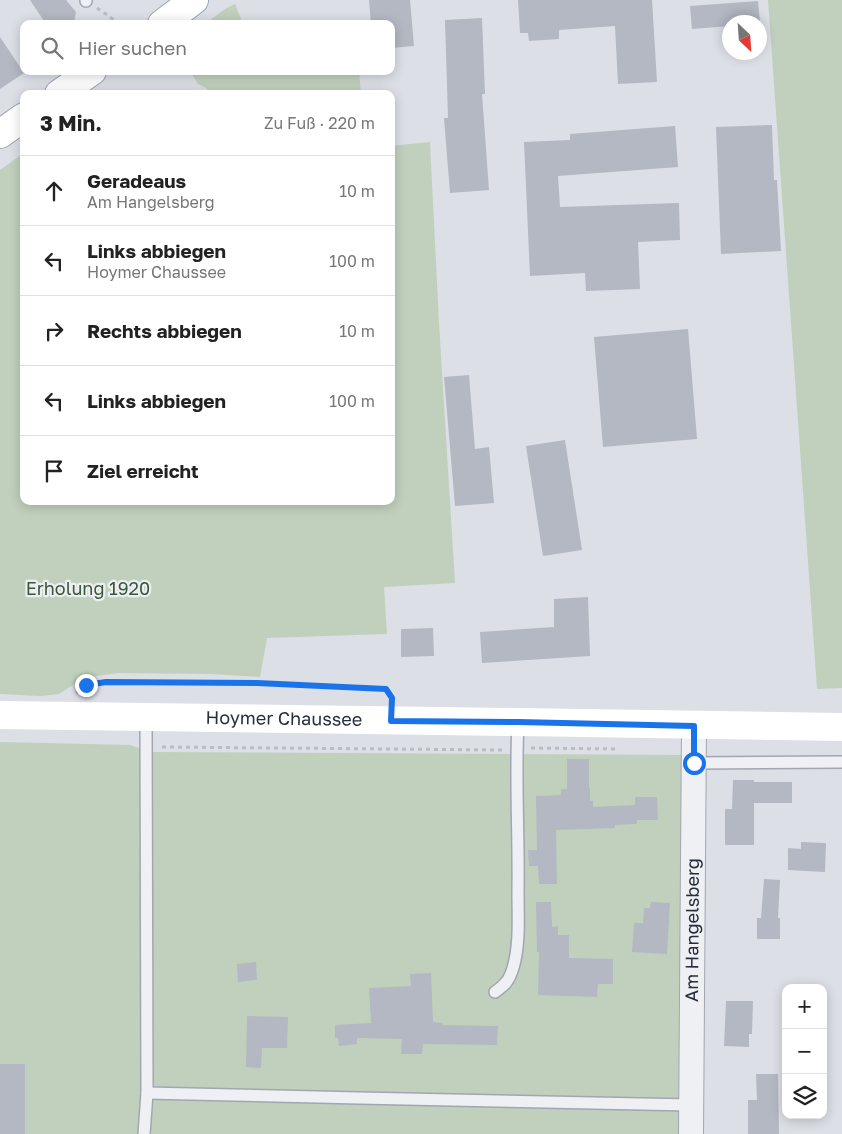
<!DOCTYPE html>
<html lang="de">
<head>
<meta charset="utf-8">
<style>
  body { margin:0; font-family:"Golos Text",sans-serif; background:#f2f2f2; color:#222 }
  .controls { position:absolute; right:15px; bottom:15px; display:grid; overflow:hidden; border-radius:10px; box-shadow:0 2px 12px #0003 }
  .controls button { width:45px; height:45px; display:grid; place-items:center; padding:0; border:0; border-bottom:1px solid #e0e0e0; background:#fff; color:#222; font:25px sans-serif }
  .compass { position:absolute; left:722px; top:15px; width:45px; height:45px; border-radius:50%; background:#fff; box-shadow:0 2px 12px #0003; rotate:155deg }
  .stop { position:absolute; width:15px; height:15px; margin:-11px; border:4px solid #1a73e8; border-radius:50%; background:#fff }
  .stop.end { background:#1a73e8; border-color:#fff; box-shadow:0 1px 5px #0008 }
  .list { margin:0; padding:0; list-style:none }
  h2 { display:flex; justify-content:space-between; align-items:center; height:65px; margin:0; padding:0 20px; font-size:21px }
  h2 small { font-size:16px; font-weight:400; color:#767676 }
  .list li { display:grid; grid-template-columns:32px 1fr auto; gap:15px; align-items:center; box-sizing:border-box; height:70px; padding:0 20px; border-top:1px solid #e0e0e0 }
  .list b { display:block; font-size:19px; white-space:nowrap }
  .list p { margin:0; font-size:16px; white-space:nowrap; color:#767676 }
  .list em { font-size:16px; font-style:normal; color:#767676 }
  .icon { flex:none; width:28px; height:28px; fill:none; stroke:currentColor; stroke-width:2; stroke-linecap:round; stroke-linejoin:round }
  .map { position:relative; flex:none; width:842px; height:1134px; overflow:hidden }
  .search { position:absolute; background:#fff; box-shadow:0 2px 12px #0003; left:20px; top:20px; width:375px; height:55px; display:flex; align-items:center; gap:12px; box-sizing:border-box; padding:0 18px; border-radius:10px; color:#767676; font-size:19px }
  .panel { position:absolute; background:#fff; box-shadow:0 2px 12px #0003; left:20px; top:90px; width:375px; height:415px; border-radius:10px }
  .map>svg:first-child { display:block }
  .green { fill:#c1d0bd }
  .building { fill:#b3b8c2 }
  .lines { fill:none; stroke-linecap:round; stroke-linejoin:round }
  .service-casing { stroke:#a2a6b0; stroke-width:14 }
  .minor-casing { stroke:#a2a6b0; stroke-width:26 }
  .primary-casing { stroke:#9ba3b1; stroke-width:30 }
  .path { stroke:#babdc4; stroke-width:3; stroke-dasharray:4 4; stroke-linecap:butt }
  .service { stroke:#eef0f4; stroke-width:11 }
  .minor { stroke:#eef0f4; stroke-width:24 }
  .secondary { stroke:#fff; stroke-width:28 }
  .primary { stroke:#fff; stroke-width:28 }
  .route { stroke:#1a73e8; stroke-width:6 }
  .labels { text-anchor:middle; stroke-width:4.5; stroke-linejoin:round; paint-order:stroke }
  .park-label { font-size:18px; fill:#395733; stroke:#ebeef4 }
  .street-label { font-size:18px; fill:#262d3c; stroke:#ebeef4 }
</style>
</head>
<body>
<div class="map">
<svg width="842" height="1134" viewBox="0 0 842 1134">
  <rect width="100%" height="100%" fill="#dcdfe6"/>
  <!-- green -->
  <g class="green">
    <path d="M768,0H842V688L817,689Z"/>
    <path d="M235,4L243,24H205L225,9Z"/>
    <path d="M190,71H359L361,94H210L206,88L198,84Z"/>
    <path d="M430,142L439,323L455,583L384,587L387,634L267,638L260,677L211,674L118,673L84,678L59,694L40,696L0,694V170L21,155L24,158V501H391V146Z"/>
    <path d="M0,742L130,745L150,752L686,755L681,1134H0Z"/>
  </g>
  <!-- building -->
  <g class="building">
    <path d="M30,0H66L76,12L74,24H46Z"/>
    <path d="M369,0H410L414,46L391,48V24H371Z"/>
    <path d="M518,0H652L657,82L618,84L615,26L559,30V39L529,41L528,33H520Z"/>
    <path d="M758,1L760,22H730V26L692,29L690,6Z"/>
    <path d="M482,18L485,94H482L489,190L450,193L444,118H448L445,20Z"/>
    <path d="M0,37L24,73L0,89Z"/>
    <path d="M772,125L774,180H777L781,251L721,254L716,127Z"/>
    <path d="M675,126L678,167L558,176L560,207L679,203L680,240L638,242L640,289L586,291L585,273L530,276L524,142L570,140V134Z"/>
    <path d="M688,329L697,439L603,447L594,337Z"/>
    <path d="M469,375L475,449L489,447L494,503L455,506L444,377Z"/>
    <path d="M565,440L582,550L543,556L526,446Z"/>
    <path d="M588,597L590,656L482,663L480,632L554,627V599Z"/>
    <path d="M433,628L434,656L401,657V629Z"/>
    <path d="M567,759H589V788H590V801H593V807L635,805V797H657L658,820H637V824L615,825V828L556,830L557,884H539L538,866H529L528,850H537L536,796L561,795V789H567Z"/>
    <path d="M733,780H754V782H792V803H754V845H725V809H732Z"/>
    <path d="M801,842L826,843L825,872L788,870V848L801,849Z"/>
    <path d="M764,879L780,880L778,918H780V939H757V918H761Z"/>
    <path d="M536,902H551L552,927L558,926V935H569V958L613,959V984H598L597,997L538,995L539,952H537Z"/>
    <path d="M651,902L670,903L667,954L632,952L634,923H643L644,908H650Z"/>
    <path d="M256,962L257,980L238,982L237,964Z"/>
    <path d="M431,973L433,1022L443,1023V1025L498,1026L497,1045L423,1044L422,1054H401L402,1039L357,1038V1044L339,1046L338,1038H335V1025L371,1023L369,988L411,986L410,974Z"/>
    <path d="M726,1001H753L752,1034H749V1047L724,1046Z"/>
    <path d="M247,1016L288,1017L287,1048H262L261,1068L246,1067Z"/>
    <rect x="0" y="1064" width="25" height="70"/>
    <path d="M756,1074H778L779,1134H748V1100H757Z"/>
  </g>
  <g class="lines">
    <defs>
      <g id="service">
        <path d="M86,0V1"/>
        <path d="M694,763L842,762"/>
        <path d="M495,992C505,985 509,981 513,968C520,944 518,918 518,893C519,836 515,779 518,722"/>
        <path d="M147,1093L359,1098L691,1105"/>
        <path d="M144,1134L147,1093L146,718"/>
      </g>
      <g id="minor">
        <path id="s1" d="M691,1134L694,726"/>
      </g>
      <g id="primary">
        <path d="M162,24L194,0"/>
        <path d="M59,94L92,71"/>
        <path d="M0,134L24,117"/>
      </g>
    </defs>
    <!-- service casing -->
    <use href="#service" class="service-casing"/>
    <!-- minor casing -->
    <use href="#minor" class="minor-casing"/>
    <!-- primary casing -->
    <use href="#primary" class="primary-casing"/>
    <!-- path -->
    <g class="path">
      <path d="M97,8L120,24"/>
      <path d="M76,693L86,685L106,682L257,683L386,689L392,698"/>
      <path d="M162,747L503,750"/>
      <path d="M531,748L618,749"/>
    </g>
    <!-- service -->
    <use href="#service" class="service"/>
    <!-- minor -->
    <use href="#minor" class="minor"/>
    <!-- secondary -->
    <path class="secondary" id="s2" d="M0,715L518,722L842,727"/>
    <!-- primary -->
    <use href="#primary" class="primary"/>
  </g>
  <g class="lines">
    <!-- route -->
    <path class="route" d="M86,685L106,682L257,683L386,689L392,698L391,721L518,722L694,726V763"/>
  </g>
  <g class="labels">
    <!-- park labels -->
    <g class="park-label">
      <text x="88" y="595">Erholung 1920</text>
    </g>
    <!-- street labels -->
    <g class="street-label">
      <text dy="6" stroke="none"><textPath href="#s2" startOffset="284">Hoymer Chaussee</textPath></text>
      <text dy="6" stroke="none"><textPath href="#s1" startOffset="204">Am Hangelsberg</textPath></text>
    </g>
  </g>
</svg>
<div class="controls">
<button>+</button>
<button>−</button>
<button><svg class="icon" aria-label="layers" viewBox="0 0 24 24"><path d="M12 4l9 5-9 5-9-5zM3 14l9 5 9-5"/></svg></button>
</div>
<svg class="compass" viewBox="-18 -18 36 36"><path d="M0-13l5 13h-10z" fill="#e53935"/><path d="M0 13l5-13h-10z" fill="#767676"/></svg>
<div class="stop" style="left:694px;top:763px"></div>
<div class="stop end" style="left:86px;top:685px"></div>
<div class="search"><svg class="icon" aria-label="search" viewBox="0 0 24 24"><circle cx="10" cy="10" r="6"/><path d="M15 15l6 6"/></svg>Hier suchen</div>
<section class="panel">
<h2>3 Min.<small>Zu Fuß · 220 m</small></h2>
<ul class="list">
<li><svg class="icon" aria-label="ahead" viewBox="0 0 24 24"><path d="M12 20V5M6 11l6-6 6 6"/></svg><div><b>Geradeaus</b><p>Am Hangelsberg</p></div><em>10 m</em></li>
<li><svg class="icon" aria-label="left" viewBox="0 0 24 24"><path d="M17 20v-9H6M10 6l-5 5 5 5"/></svg><div><b>Links abbiegen</b><p>Hoymer Chaussee</p></div><em>100 m</em></li>
<li><svg class="icon" aria-label="right" viewBox="0 0 24 24"><path d="M7 20v-9h11M14 6l5 5-5 5"/></svg><div><b>Rechts abbiegen</b></div><em>10 m</em></li>
<li><svg class="icon" aria-label="left" viewBox="0 0 24 24"><path d="M17 20v-9H6M10 6l-5 5 5 5"/></svg><div><b>Links abbiegen</b></div><em>100 m</em></li>
<li><svg class="icon" aria-label="arrive" viewBox="0 0 24 24"><path d="M6 21V4h12l-3 4 3 4H6"/></svg><div><b>Ziel erreicht</b></div></li>
</ul>
</section>
</div>
</body>
</html>
